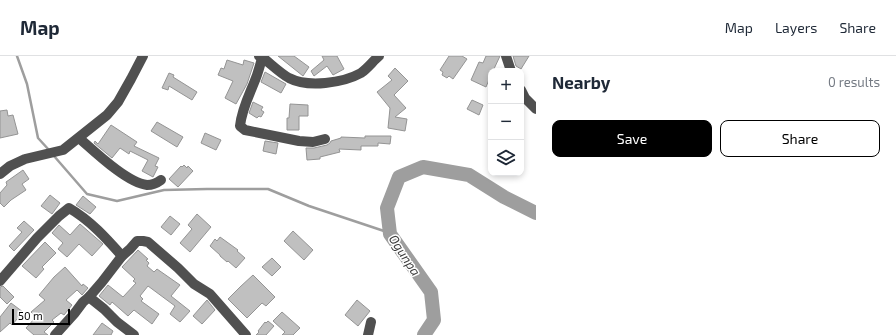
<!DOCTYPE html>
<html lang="en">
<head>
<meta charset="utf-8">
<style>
  body { margin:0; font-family:"Exo 2",sans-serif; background:#f6f6f7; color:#1f2937 }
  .controls { position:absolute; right:12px; top:12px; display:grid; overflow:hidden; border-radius:8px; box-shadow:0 2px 6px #0003 }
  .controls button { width:36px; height:36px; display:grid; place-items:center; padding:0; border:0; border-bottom:1px solid #e0e1e3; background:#fff; color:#1f2937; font:20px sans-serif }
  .scale { position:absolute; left:12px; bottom:10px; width:58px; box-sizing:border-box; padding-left:4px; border:2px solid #000; border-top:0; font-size:11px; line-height:14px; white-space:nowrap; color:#000; -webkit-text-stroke:3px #fff; paint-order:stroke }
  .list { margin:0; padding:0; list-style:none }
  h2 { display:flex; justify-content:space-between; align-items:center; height:52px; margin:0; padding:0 16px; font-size:17px }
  h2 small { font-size:13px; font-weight:400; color:#747a83 }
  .actions { display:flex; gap:8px; padding:12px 16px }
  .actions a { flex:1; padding:9px 0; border:1px solid #000; border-radius:8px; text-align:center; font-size:14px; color:#000 }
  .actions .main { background:#000; color:#fff }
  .icon { flex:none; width:22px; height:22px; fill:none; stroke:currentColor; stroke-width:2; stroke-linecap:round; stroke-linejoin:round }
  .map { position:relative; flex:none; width:536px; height:279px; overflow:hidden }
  header { display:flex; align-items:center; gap:24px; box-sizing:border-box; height:56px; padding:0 20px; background:#fff; border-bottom:1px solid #e0e1e3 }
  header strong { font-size:19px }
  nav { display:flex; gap:22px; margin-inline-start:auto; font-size:14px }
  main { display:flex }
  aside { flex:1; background:#fff }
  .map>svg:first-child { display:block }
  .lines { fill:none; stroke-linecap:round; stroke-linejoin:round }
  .stream { stroke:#9e9e9e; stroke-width:2.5 }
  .river { stroke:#9e9e9e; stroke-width:14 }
  .building { fill:#c0c0c0; stroke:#949494 }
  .minor { stroke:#505050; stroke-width:10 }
  .labels { text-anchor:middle; stroke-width:3; stroke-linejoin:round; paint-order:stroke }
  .water-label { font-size:13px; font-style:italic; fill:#3f3f3f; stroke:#fff }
</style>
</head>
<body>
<header>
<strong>Map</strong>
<nav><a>Map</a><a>Layers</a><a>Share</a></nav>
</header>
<main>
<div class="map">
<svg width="536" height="279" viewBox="0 0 536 279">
  <rect width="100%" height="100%" fill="#fff"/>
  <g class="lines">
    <!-- stream -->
    <g class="stream">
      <path d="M17,0L27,28L38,82L49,94"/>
      <path d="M54,100L87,138L117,145L164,134L207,133H268L309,150L390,177"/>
    </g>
    <!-- river -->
    <path class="river" d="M424,279L434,264L431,236L390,178L387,152L399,121L423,111L469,119L504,141L536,157"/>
  </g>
  <!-- building -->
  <g class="building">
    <path d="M278,0H294L309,11L303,20Z"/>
    <path d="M322,0H337L344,13L333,19L327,10L314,20L311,15L324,4Z"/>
    <path d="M449,0H462L467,3L453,23L449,20L447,22L442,19L443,16L440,14Z"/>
    <path d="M486,0H500L493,15H491V19L486,31L471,24L479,6L483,7Z"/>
    <path d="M513,0H529L521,13L516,10Z"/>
    <path d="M227,4L243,9L244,4L254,7L247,28L236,48L225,42L233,25L218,19L221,12L224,13Z"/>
    <path d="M395,12L408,25L394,39L406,52L395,61L407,63L405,75L388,72L390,52L377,36L392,24L388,20Z"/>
    <path d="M265,16L286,28L281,37L261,26Z"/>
    <path d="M169,17L174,19L173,21L197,36L192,44L169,30L168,34L162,32Z"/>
    <path d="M472,44L483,49L479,59L467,53Z"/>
    <path d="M253,46L263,51L261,54L264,56L261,61L259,60L257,62L249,57Z"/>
    <path d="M290,48L308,49V60H299V74H287V62H289Z"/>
    <path d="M7,54L8,60L13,59L18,78L0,82V55Z"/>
    <path d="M157,66L183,81L177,91L151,75Z"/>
    <path d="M111,69L137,86L134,90L159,102L155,110L158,111L153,121L142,115L148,104L130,95L129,98L120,92L112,102L94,87L95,85L98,88Z"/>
    <path d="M205,77L221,84L216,94L201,87Z"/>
    <path d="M365,80H391L390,88L378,87V90H361V94L339,93L340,96L320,101V103L307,104L306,92H314L327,89L330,87L331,85L341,82V81L365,82Z"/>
    <path d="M265,85L278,87L276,98L263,95Z"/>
    <path d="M184,109L187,112L188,110L193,115L178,131L169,123L181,110L182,111Z"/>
    <path d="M23,114L29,123L22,128L26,134L11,144L4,151L0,147V137L7,129L6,126Z"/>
    <path d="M50,139L60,147L52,158L41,150Z"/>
    <path d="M83,140L96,151L90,158L76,149Z"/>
    <path d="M197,158L211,171L190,196L180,187L192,173L188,169Z"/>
    <path d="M170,160L180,168L171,179L161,171Z"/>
    <path d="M24,165L34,174L14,195L9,190L22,176L17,172Z"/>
    <path d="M80,168L103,188L92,200L79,188L67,201L58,193L63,187L52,177L59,169L70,179Z"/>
    <path d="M293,175L313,194L304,204L284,185Z"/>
    <path d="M220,181L238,194L237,195L245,202L236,212L228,205L227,206L220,200V199L210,190L215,183L217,185Z"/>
    <path d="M45,186L56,197L42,211L44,213L36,222L22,210Z"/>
    <path d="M138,194L148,203L146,204L149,207L147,210L154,216L157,213L180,229L171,240L190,255L180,266L170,258L175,250L148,230L140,240L143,243L141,245L159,258L152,268L134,254L128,260L112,246L110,249L99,240L108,229L123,241L136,227L133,225L135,223L122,211Z"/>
    <path d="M272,202L281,211L272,220L262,211Z"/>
    <path d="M65,211L82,230L83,228L88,232L82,239L77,234L66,244L72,249L64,259L61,257L52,264L54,266L44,276L48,279H34L26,272L36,261L31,256L45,244L39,239L54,221Z"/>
    <path d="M253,219L275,241L266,250L262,247L247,262L228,243L240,231Z"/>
    <path d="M3,230L14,241L7,248L0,241V231Z"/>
    <path d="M207,244L215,254L202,268L193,260Z"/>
    <path d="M357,244L370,255L358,270L345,259Z"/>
    <path d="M11,247L23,256L12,269L10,267L0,276V261Z"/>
    <path d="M282,256L300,272L293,279H282L285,276L273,265Z"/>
    <path d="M268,265L274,270L266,279H256L259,276L258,275L265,266L266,267Z"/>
    <path d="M102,267L113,275L111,279H93Z"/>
  </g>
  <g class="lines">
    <!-- minor -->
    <g class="minor">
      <path d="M259,0L262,1C271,8 280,17 289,22C308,32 343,27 361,17C368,12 373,5 379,0"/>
      <path d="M506,0L511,15"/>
      <path d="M262,1C261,7 259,13 257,19C251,36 242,51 240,70L245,74L299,85L313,86L325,83"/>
      <path d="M521,34L525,42L536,53"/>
      <path d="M79,82C94,95 127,127 147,129C153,129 157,127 161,124"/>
      <path d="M0,118L10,110L25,103L63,94L107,59L118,46L131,23L143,0"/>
      <path d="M0,225L37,182L59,160L69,152C90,164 107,183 122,200"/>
      <path d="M89,241L104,253L117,266L134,279"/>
      <path d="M55,279L74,258L83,246L89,241L102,226L122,200L130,193L137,185H143L148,186L178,212L194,228L210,238L246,279"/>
      <path d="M368,279L371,266"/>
    </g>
  </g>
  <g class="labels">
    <!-- water labels -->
    <g class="water-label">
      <text transform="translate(405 199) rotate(57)" y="5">Ogunpa</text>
    </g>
  </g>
</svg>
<div class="controls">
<button>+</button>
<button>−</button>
<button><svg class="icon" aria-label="layers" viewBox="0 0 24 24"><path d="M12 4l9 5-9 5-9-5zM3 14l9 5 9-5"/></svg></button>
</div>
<div class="scale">50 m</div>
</div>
<aside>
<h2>Nearby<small>0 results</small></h2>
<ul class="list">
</ul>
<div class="actions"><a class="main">Save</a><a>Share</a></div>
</aside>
</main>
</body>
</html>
